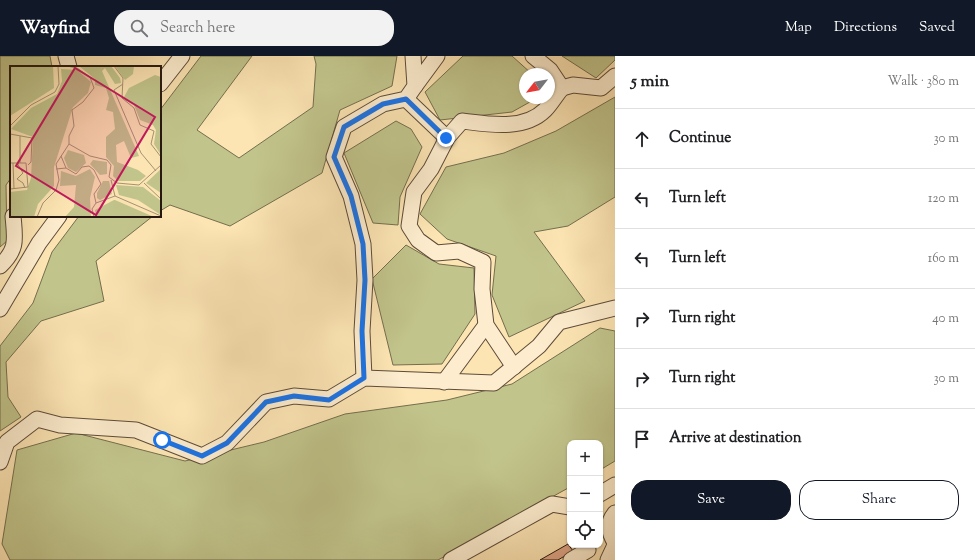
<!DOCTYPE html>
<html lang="en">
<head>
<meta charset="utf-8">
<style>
  body { margin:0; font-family:"Sorts Mill Goudy",serif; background:#f2f2f2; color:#202124 }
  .controls { position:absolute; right:12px; bottom:12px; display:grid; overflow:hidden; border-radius:8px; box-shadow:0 1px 3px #0004 }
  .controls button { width:36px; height:36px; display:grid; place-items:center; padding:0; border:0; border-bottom:1px solid #e0e0e0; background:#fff; color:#202124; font:20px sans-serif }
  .compass { position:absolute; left:519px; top:12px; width:36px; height:36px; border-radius:50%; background:#fff; box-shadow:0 1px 3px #0004; rotate:239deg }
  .stop { position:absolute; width:12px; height:12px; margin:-9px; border:3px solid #1a73e8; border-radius:50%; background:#fff }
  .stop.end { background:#1a73e8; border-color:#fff; box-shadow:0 1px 4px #0008 }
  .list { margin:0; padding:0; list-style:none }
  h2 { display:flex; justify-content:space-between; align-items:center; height:52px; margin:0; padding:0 16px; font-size:17px }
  h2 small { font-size:13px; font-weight:400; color:#757577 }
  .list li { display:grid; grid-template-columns:26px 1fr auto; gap:12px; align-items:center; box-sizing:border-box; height:60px; padding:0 16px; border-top:1px solid #e0e0e0 }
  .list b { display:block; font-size:15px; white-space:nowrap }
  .list em { font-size:13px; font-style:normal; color:#757577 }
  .actions { display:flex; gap:8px; padding:12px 16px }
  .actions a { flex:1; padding:9px 0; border:1px solid #111827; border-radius:16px; text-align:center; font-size:14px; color:#111827 }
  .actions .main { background:#111827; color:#fff }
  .icon { flex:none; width:22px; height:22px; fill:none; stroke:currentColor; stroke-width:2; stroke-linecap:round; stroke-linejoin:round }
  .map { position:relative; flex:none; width:615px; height:504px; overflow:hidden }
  header { display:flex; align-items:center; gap:24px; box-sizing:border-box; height:56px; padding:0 20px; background:#111827; color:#fff }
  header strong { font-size:19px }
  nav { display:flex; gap:22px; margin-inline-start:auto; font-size:14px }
  .search { width:280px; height:36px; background:#f2f2f2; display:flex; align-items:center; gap:10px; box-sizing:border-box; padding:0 14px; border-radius:16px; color:#757577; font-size:15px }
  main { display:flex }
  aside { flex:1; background:#fff }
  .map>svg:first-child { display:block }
  .green { fill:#c1c48b; stroke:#746e4e }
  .building { fill:#dfa587; stroke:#261811 }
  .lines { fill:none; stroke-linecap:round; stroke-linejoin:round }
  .minor-casing { stroke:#5c4b3a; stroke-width:17 }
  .minor { stroke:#fdedce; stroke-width:15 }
  .route { stroke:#1a73e8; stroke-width:5 }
  .inset-road { fill:none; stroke:#a69272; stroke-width:1 }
  .view { fill:#c2185b; fill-opacity:0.15; stroke:#c2185b; stroke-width:2 }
  .inset-edge { fill:none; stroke:#261811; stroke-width:2 }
</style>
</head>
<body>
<header>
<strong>Wayfind</strong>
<div class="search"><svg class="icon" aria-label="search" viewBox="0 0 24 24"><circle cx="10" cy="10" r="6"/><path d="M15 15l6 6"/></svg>Search here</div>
<nav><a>Map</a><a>Directions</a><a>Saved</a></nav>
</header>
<main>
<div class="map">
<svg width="615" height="504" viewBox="0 0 615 504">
  <rect width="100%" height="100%" fill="#fce4b3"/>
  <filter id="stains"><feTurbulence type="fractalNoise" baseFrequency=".005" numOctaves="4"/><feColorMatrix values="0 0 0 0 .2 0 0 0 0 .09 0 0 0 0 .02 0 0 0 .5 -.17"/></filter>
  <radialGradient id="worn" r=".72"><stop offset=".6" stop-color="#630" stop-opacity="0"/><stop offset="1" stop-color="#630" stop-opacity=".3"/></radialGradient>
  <!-- green -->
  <g class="green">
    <path d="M0,0H50L52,11H11V122L6,129L7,185L0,191Z"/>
    <path d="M201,0H252L197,74L239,102L313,51L316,8L314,0H397L392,30L340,54L322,117L230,170L170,149L160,155V54Z"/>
    <path d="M463,0H512L532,18H525V42H537L512,56L440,64L425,36Z"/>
    <path d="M562,0H615V4L596,22Z"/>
    <path d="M615,41V141L568,170L534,176L585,245L509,281L492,239L496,200L447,183L420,158L446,111L504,97L556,75Z"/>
    <path d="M396,65L411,73L422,91L400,141L398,169L373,167L344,97Z"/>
    <path d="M79,160H153L96,205L104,245L41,265L6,306L8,341L21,361L0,375V290L33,247L52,196Z"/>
    <path d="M406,189L439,208L474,212L475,258L442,308L393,309L372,223Z"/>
    <path d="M600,272L615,275V405L600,414V387H570V431L438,504H10L2,488L17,394L76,377L185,405L264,386L345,358L447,344L512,328Z"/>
  </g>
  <!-- building -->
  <path class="building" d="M568,488L573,495L558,504H540Z"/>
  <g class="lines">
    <defs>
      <g id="minor">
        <path d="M66,0L69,11"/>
        <path d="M160,28L182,0"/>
        <path d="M415,30L437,0"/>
        <path d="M562,32L573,29L601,32L615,20"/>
        <path d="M406,43L447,82"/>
        <path d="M0,210C18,193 15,183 13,160"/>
        <path d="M0,253L39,187L59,160"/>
        <path d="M514,311L486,269L482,233L483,206L459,195L436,197L418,184L409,170L414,136L431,113L447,82L462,65C488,68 524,75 545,54C551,48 556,39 562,32L550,14L533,0"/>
        <path d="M364,322L362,275L365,224L363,188L351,140L334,101L344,71L383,48L406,43L415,30L413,0"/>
        <path d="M444,326L486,269"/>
        <path d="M0,406L7,386L37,363L60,369L136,374L202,400L227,387L266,346L294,340L329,343L364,322L494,327L539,290L559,266L615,252"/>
        <path d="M600,438L615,429"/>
        <path d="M615,457C606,468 609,476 615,487"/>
        <path d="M451,504L552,448L570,451"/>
        <path d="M571,504L588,494"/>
        <path d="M608,504L615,489"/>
      </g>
    </defs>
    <!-- minor casing -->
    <use href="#minor" class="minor-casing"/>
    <!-- minor -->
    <use href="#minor" class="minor"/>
  </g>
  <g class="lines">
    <!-- route -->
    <path class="route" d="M162,384L202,400L227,387L266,346L294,340L329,344L364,322L362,275L365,224L363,188L351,140L334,101L344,71L383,48L406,43L446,82"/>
  </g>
  <!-- overview -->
  <g transform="translate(10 10)">
    <rect width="151" height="151" fill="#fce4b3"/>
    <path d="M0,0H43L44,22L0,50ZM69,0H101L110,12L111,17L105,18L95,2L92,5L129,90L121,92L114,75L106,79L107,96L128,104L136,110L130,115H108L103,110L104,100L96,91V71L105,63L103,46L96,44L99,32L96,22L85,19V13ZM105,0H124L123,8L115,14ZM51,3L67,4L81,16L78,27L63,41L44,101V120L28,138L24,151H0V126L17,124L21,112L23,71L1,63L21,42L47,28L52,15ZM145,9L151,11V89L144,78L146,64L143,59L130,54L124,39L115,34L114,31L119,22ZM58,84L74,89L76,97L66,106L58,102L54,92ZM83,94L97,96V108L90,109L80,98ZM80,103L85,111L80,132L81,151H55L64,141L66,119L50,120L51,105L66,110ZM151,103V127L136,117ZM93,115H99L102,128L90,134L87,132V127ZM106,119L133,121L151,135V149L128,134L109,129ZM104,134H105L144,151H86L85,144Z" fill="#c1c48b"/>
    <path class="inset-road" d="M104,0L113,12L112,32L124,42L130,59L144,65L141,78L151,91M113,18L104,24L131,87L146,105M0,60L21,39L45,26L49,18L48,0M0,68L22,72L21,96L18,99M59,78L80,90L97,94L101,99L99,111M51,90L56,102M0,97H16L18,121L0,123M3,97L4,123M7,97L13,107L7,113L13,117L15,122M10,97V70M46,103L56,102L66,108L72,101L79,100L84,104L91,118L84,128L86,137L105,130L151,150M99,111L107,117L129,119L151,99M101,114L105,130M134,117L151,133M27,151L33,137L46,124L49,114L46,98L59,78V70L64,60L62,44L73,36L84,22L80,11L67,2L57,0M84,151L82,143L86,137"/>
    <path class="view" d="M65,2L145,51L86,149L6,100Z"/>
    <rect width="151" height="151" class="inset-edge"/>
  </g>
  <rect width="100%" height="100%" filter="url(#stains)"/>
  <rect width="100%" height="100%" fill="url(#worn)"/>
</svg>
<div class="controls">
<button>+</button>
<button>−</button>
<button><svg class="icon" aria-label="locate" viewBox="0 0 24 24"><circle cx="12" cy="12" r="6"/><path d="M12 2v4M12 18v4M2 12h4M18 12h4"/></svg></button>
</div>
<svg class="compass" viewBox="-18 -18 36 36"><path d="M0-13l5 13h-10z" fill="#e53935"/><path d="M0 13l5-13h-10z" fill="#757577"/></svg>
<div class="stop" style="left:162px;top:384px"></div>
<div class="stop end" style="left:446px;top:82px"></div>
</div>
<aside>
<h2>5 min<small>Walk · 380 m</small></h2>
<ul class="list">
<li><svg class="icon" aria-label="ahead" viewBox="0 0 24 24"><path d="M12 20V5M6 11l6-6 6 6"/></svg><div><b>Continue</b></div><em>30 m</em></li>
<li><svg class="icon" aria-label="left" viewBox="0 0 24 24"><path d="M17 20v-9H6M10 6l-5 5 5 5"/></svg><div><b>Turn left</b></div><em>120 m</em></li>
<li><svg class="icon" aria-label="left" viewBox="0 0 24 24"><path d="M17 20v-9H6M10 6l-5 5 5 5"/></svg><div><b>Turn left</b></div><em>160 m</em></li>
<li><svg class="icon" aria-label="right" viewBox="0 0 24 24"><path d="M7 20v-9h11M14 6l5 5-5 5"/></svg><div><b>Turn right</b></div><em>40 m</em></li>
<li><svg class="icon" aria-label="right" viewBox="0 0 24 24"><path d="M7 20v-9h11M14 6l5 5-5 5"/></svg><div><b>Turn right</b></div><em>30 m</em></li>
<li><svg class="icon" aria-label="arrive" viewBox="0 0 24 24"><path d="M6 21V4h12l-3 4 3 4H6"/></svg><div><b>Arrive at destination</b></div></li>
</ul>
<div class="actions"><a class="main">Save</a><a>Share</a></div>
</aside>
</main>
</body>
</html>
